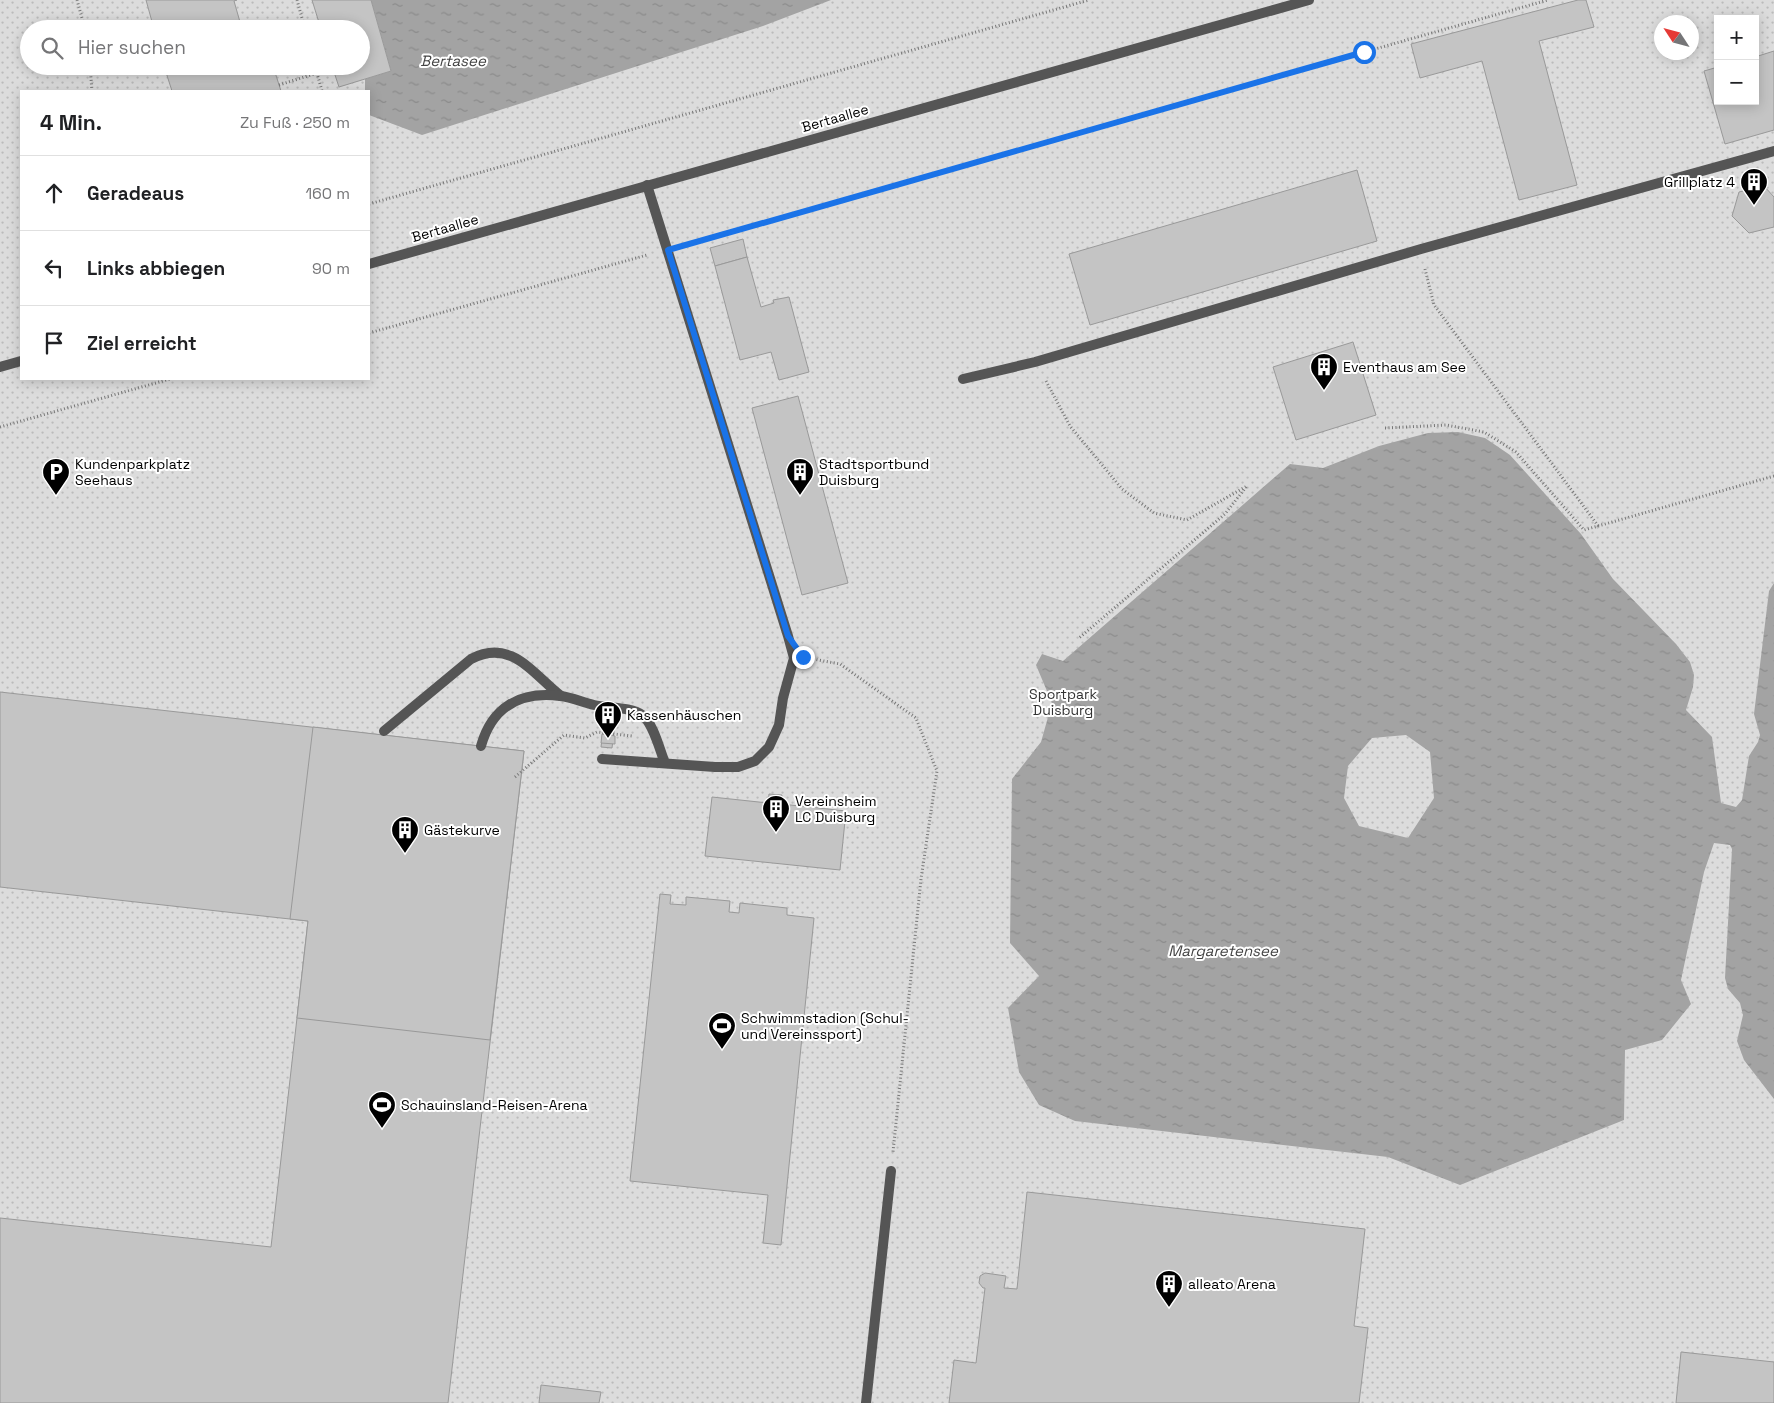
<!DOCTYPE html>
<html lang="de">
<head>
<meta charset="utf-8">
<style>
  body { margin:0; font-family:"Space Grotesk",sans-serif; background:#f6f6f6; color:#202124 }
  .controls { position:absolute; right:15px; top:15px; display:grid; overflow:hidden; border-radius:0px; box-shadow:0 2px 12px #0003 }
  .controls button { width:45px; height:45px; display:grid; place-items:center; padding:0; border:0; border-bottom:1px solid #e0e0e0; background:#fff; color:#202124; font:25px sans-serif }
  .compass { position:absolute; left:1654px; top:15px; width:45px; height:45px; border-radius:50%; background:#fff; box-shadow:0 2px 12px #0003; rotate:306deg }
  .stop { position:absolute; width:15px; height:15px; margin:-11px; border:4px solid #1a73e8; border-radius:50%; background:#fff }
  .stop.end { background:#1a73e8; border-color:#fff; box-shadow:0 1px 5px #0008 }
  .list { margin:0; padding:0; list-style:none }
  h2 { display:flex; justify-content:space-between; align-items:center; height:65px; margin:0; padding:0 20px; font-size:21px }
  h2 small { font-size:16px; font-weight:400; color:#757577 }
  .list li { display:grid; grid-template-columns:32px 1fr auto; gap:15px; align-items:center; box-sizing:border-box; height:75px; padding:0 20px; border-top:1px solid #e0e0e0 }
  .list b { display:block; font-size:19px; white-space:nowrap }
  .list em { font-size:16px; font-style:normal; color:#757577 }
  .icon { flex:none; width:28px; height:28px; fill:none; stroke:currentColor; stroke-width:2; stroke-linecap:round; stroke-linejoin:round }
  .map { position:relative; flex:none; width:1774px; height:1403px; overflow:hidden }
  .search { position:absolute; background:#fff; box-shadow:0 2px 12px #0003; left:20px; top:20px; width:350px; height:55px; display:flex; align-items:center; gap:12px; box-sizing:border-box; padding:0 18px; border-radius:28px; color:#757577; font-size:19px }
  .panel { position:absolute; background:#fff; box-shadow:0 2px 12px #0003; left:20px; top:90px; width:350px; height:290px; border-radius:0px }
  .map>svg:first-child { display:block }
  .park { fill:url(#park-dots); fill-rule:evenodd }
  .water { fill:url(#water-ripples); fill-rule:evenodd }
  .building { fill:#c4c4c4; stroke:#999 }
  .lines { fill:none; stroke-linecap:round; stroke-linejoin:round }
  .path { stroke:#777; stroke-width:3; stroke-dasharray:1 2.5; stroke-linecap:butt }
  .service { stroke:#555; stroke-width:10 }
  .pedestrian { stroke:#555; stroke-width:10 }
  .minor { stroke:#555; stroke-width:10 }
  .route { stroke:#1a73e8; stroke-width:6 }
  .labels { text-anchor:middle; stroke-width:4; stroke-linejoin:round; paint-order:stroke }
  .street-label { font-size:14px; fill:#000; stroke:#fff }
  .poi-label { font-size:14px; fill:#000; stroke:#fff; text-anchor:start }
  .park-label { font-size:14px; fill:#333; stroke:#fff }
  .water-label { font-size:15px; font-style:italic; fill:#444; stroke:#fff }
</style>
</head>
<body>
<div class="map">
<svg width="1774" height="1403" viewBox="0 0 1774 1403">
  <defs>
    <pattern id="park-dots" width="8" height="8" patternUnits="userSpaceOnUse" patternTransform="scale(1.25)"><rect width="8" height="8" fill="#dcdcdc"/><path d="M2 2h.1M6 6h.1" fill="none" stroke="#bbb" stroke-width="1.8" stroke-linecap="round"/></pattern>
    <pattern id="water-ripples" width="26" height="14" patternUnits="userSpaceOnUse" patternTransform="scale(1.25)"><rect width="26" height="14" fill="#a3a3a3"/><path d="M2 4q2-2 4 0t4 0M15 11q2-2 4 0t4 0" fill="none" stroke="#8b8b8b"/></pattern>
  </defs>
  <rect width="100%" height="100%" fill="#fff"/>
  <!-- park -->
  <path class="park" d="M0,0H1774V1403H0ZM1718,19H1755V101H1718ZM1662,22H1692V52H1662ZM29,29H361V66H29ZM21,91H369V379H21Z"/>
  <!-- water -->
  <g class="water">
    <path d="M371,0H831L763,26L422,135L369,115V91H365V79L391,71Z"/>
    <path d="M1458,432L1485,438L1510,455L1581,534L1613,579L1676,644L1690,662L1694,675L1693,687L1686,710L1712,737L1721,803L1736,807L1742,800L1749,756L1758,742L1760,735L1754,714L1769,591L1774,583V1099L1744,1060L1737,1041L1743,1015L1740,1003L1728,989L1725,978L1732,849L1730,845L1714,843L1704,872L1681,980L1691,1004L1662,1040L1625,1050L1624,1120L1460,1185L1388,1157L1075,1121L1039,1105L1019,1072L1008,1008L1039,976L1010,943L1012,779L1041,742L1052,703L1036,665L1042,654L1063,661L1290,464L1323,468L1379,446L1428,433ZM1406,735L1430,752L1434,798L1408,838L1359,826L1344,798L1348,766L1372,738Z"/>
  </g>
  <!-- building -->
  <g class="building">
    <path d="M146,0H237L234,1L242,29H154Z"/>
    <path d="M312,0H371L391,71L339,87L332,66H361V29H321Z"/>
    <path d="M1578,0H1586L1594,27L1539,41L1577,185L1519,200L1482,61L1420,78L1411,44Z"/>
    <path d="M1774,51V130L1725,144L1704,71L1718,67V101H1755V57Z"/>
    <path d="M164,66H273L281,91H172Z"/>
    <path d="M1357,170L1377,241L1090,325L1069,254Z"/>
    <path d="M1764,186L1774,197V227L1749,233L1732,216L1739,192Z"/>
    <path d="M743,239L747,257L715,266L710,248Z"/>
    <path d="M747,257L761,307L774,303L773,300L789,297L809,372L779,380L771,352L740,360L715,266Z"/>
    <path d="M1353,342L1376,415L1296,440L1273,367Z"/>
    <path d="M798,396L848,583L802,595L752,408Z"/>
    <path d="M0,692L524,751L448,1403H0V1218L271,1247L308,921L0,887Z"/>
    <path d="M605,714L616,715L612,748L601,747Z"/>
    <path d="M603,718L617,719L616,727L603,726Z"/>
    <path d="M313,727L524,751L490,1040L297,1018L308,921L290,919Z"/>
    <path d="M602,734L615,736V744L601,743Z"/>
    <path d="M769,794L782,795L781,804L846,811L840,870L705,856L712,797L768,803Z"/>
    <path d="M660,894L671,895L670,904L686,905V897L730,901L729,912L739,913L740,903L787,908V915L814,918L781,1245L763,1243L768,1195L630,1181Z"/>
    <path d="M1027,1192L1365,1229L1354,1326L1368,1328L1359,1403H949L954,1360L976,1363L985,1288H983L979,1283L980,1276L985,1273L1006,1276L1004,1288L1017,1289Z"/>
    <path d="M1681,1352L1774,1362V1403H1676Z"/>
    <path d="M541,1385L601,1392L599,1403H539Z"/>
  </g>
  <g class="lines">
    <!-- path -->
    <g class="path">
      <path d="M77,0L85,29"/>
      <path d="M297,0L305,29"/>
      <path d="M90,66L92,91"/>
      <path d="M315,66L322,91"/>
      <path d="M279,85L317,73"/>
      <path d="M369,204L1089,0"/>
      <path d="M687,244L1548,0"/>
      <path d="M1425,269L1434,305L1599,527"/>
      <path d="M369,333L647,255"/>
      <path d="M1046,381L1070,426L1122,489L1154,513L1187,520L1247,486L1225,514L1079,638"/>
      <path d="M0,427L170,379"/>
      <path d="M1385,428L1446,425L1484,432L1516,452L1584,530L1774,476"/>
      <path d="M813,659L840,664L916,718L937,771L921,879L893,1152"/>
      <path d="M515,777L564,735L585,738L597,732L632,736"/>
    </g>
    <!-- service -->
    <g class="service">
      <path d="M384,731L471,659C511,638 532,673 561,696"/>
      <path d="M481,746C492,707 520,691 560,696C571,697 582,702 594,705C607,708 632,707 642,715C653,722 660,751 665,763"/>
      <path d="M602,759L715,767H738L755,761L769,747L779,725L783,698L794,658L788,636L647,185"/>
      <path d="M866,1403L891,1171"/>
    </g>
    <!-- pedestrian -->
    <path class="pedestrian" d="M963,379L1035,362L1421,249L1774,151"/>
    <!-- minor -->
    <g class="minor">
      <path d="M369,264L1309,0"/>
      <path d="M0,367L21,361"/>
    </g>
  </g>
  <g class="lines">
    <!-- route -->
    <path class="route" d="M803,657L788,636L668,250L1364,52"/>
  </g>
  <!-- icons -->
  <defs>
    <symbol id="building-pin" viewBox="-11 -11 22 30"><path d="M0 17L-7.5 6A9.5 9.5 0 1 1 7.5 6Z" fill="#000" stroke="#fff"/><path d="M-4-6H4V6H1V3H-1V6H-4ZM-2.5-4.3h1.7v1.8h-1.7ZM.8-4.3h1.7v1.8H.8ZM-2.5-1h1.7V.8h-1.7ZM.8-1h1.7V.8H.8Z" fill="#fff"/></symbol>
    <symbol id="parking-pin" viewBox="-11 -11 22 30"><path d="M0 17L-7.5 6A9.5 9.5 0 1 1 7.5 6Z" fill="#000" stroke="#fff"/><path d="M-3.5-5.5H1a3.5 3.5 0 0 1 0 7H-1V5.5H-3.5ZM-1-3.4V-.6H.8a1.4 1.4 0 0 0 0-2.8Z" fill="#fff"/></symbol>
    <symbol id="stadium-pin" viewBox="-11 -11 22 30"><path d="M0 17L-7.5 6A9.5 9.5 0 1 1 7.5 6Z" fill="#000" stroke="#fff"/><path d="M0-5a6.5 5 0 1 0 0 10a6.5 5 0 1 0 0-10ZM-3.5-1.8h7v3.6h-7Z" fill="#fff"/></symbol>
  </defs>
  <g fill-rule="evenodd">
    <use href="#building-pin" x="1738" y="166" width="32" height="43"/>
    <use href="#building-pin" x="1308" y="351" width="32" height="43"/>
    <use href="#parking-pin" x="40" y="456" width="32" height="43"/>
    <use href="#building-pin" x="784" y="456" width="32" height="43"/>
    <use href="#building-pin" x="592" y="699" width="32" height="43"/>
    <use href="#building-pin" x="760" y="793" width="32" height="43"/>
    <use href="#building-pin" x="389" y="814" width="32" height="43"/>
    <use href="#stadium-pin" x="706" y="1010" width="32" height="43"/>
    <use href="#stadium-pin" x="366" y="1089" width="32" height="43"/>
    <use href="#building-pin" x="1153" y="1268" width="32" height="43"/>
  </g>
  <g class="labels">
    <!-- street labels -->
    <g class="street-label">
      <text transform="translate(835 118) rotate(-16)" y="5">Bertaallee</text>
      <text transform="translate(445 228) rotate(-16)" y="5">Bertaallee</text>
    </g>
    <!-- poi labels -->
    <g class="poi-label">
      <text x="1735" y="187" text-anchor="end">Grillplatz 4</text>
      <text x="1343" y="372">Eventhaus am See</text>
      <text x="75" y="469">Kundenparkplatz<tspan x="75" dy="16">Seehaus</tspan></text>
      <text x="819" y="469">Stadtsportbund<tspan x="819" dy="16">Duisburg</tspan></text>
      <text x="627" y="720">Kassenhäuschen</text>
      <text x="795" y="806">Vereinsheim<tspan x="795" dy="16">LC Duisburg</tspan></text>
      <text x="424" y="835">Gästekurve</text>
      <text x="741" y="1023">Schwimmstadion (Schul-<tspan x="741" dy="16">und Vereinssport)</tspan></text>
      <text x="401" y="1110">Schauinsland-Reisen-Arena</text>
      <text x="1188" y="1289">alleato Arena</text>
    </g>
    <!-- park labels -->
    <g class="park-label">
      <text x="1063" y="699">Sportpark<tspan x="1063" dy="16">Duisburg</tspan></text>
    </g>
    <!-- water labels -->
    <g class="water-label">
      <text x="453" y="66">Bertasee</text>
      <text x="1223" y="956">Margaretensee</text>
    </g>
  </g>
</svg>
<div class="controls">
<button>+</button>
<button>−</button>
</div>
<svg class="compass" viewBox="-18 -18 36 36"><path d="M0-13l5 13h-10z" fill="#e53935"/><path d="M0 13l5-13h-10z" fill="#757577"/></svg>
<div class="stop" style="left:1364px;top:52px"></div>
<div class="stop end" style="left:803px;top:657px"></div>
<div class="search"><svg class="icon" aria-label="search" viewBox="0 0 24 24"><circle cx="10" cy="10" r="6"/><path d="M15 15l6 6"/></svg>Hier suchen</div>
<section class="panel">
<h2>4 Min.<small>Zu Fuß · 250 m</small></h2>
<ul class="list">
<li><svg class="icon" aria-label="ahead" viewBox="0 0 24 24"><path d="M12 20V5M6 11l6-6 6 6"/></svg><div><b>Geradeaus</b></div><em>160 m</em></li>
<li><svg class="icon" aria-label="left" viewBox="0 0 24 24"><path d="M17 20v-9H6M10 6l-5 5 5 5"/></svg><div><b>Links abbiegen</b></div><em>90 m</em></li>
<li><svg class="icon" aria-label="arrive" viewBox="0 0 24 24"><path d="M6 21V4h12l-3 4 3 4H6"/></svg><div><b>Ziel erreicht</b></div></li>
</ul>
</section>
</div>
</body>
</html>
